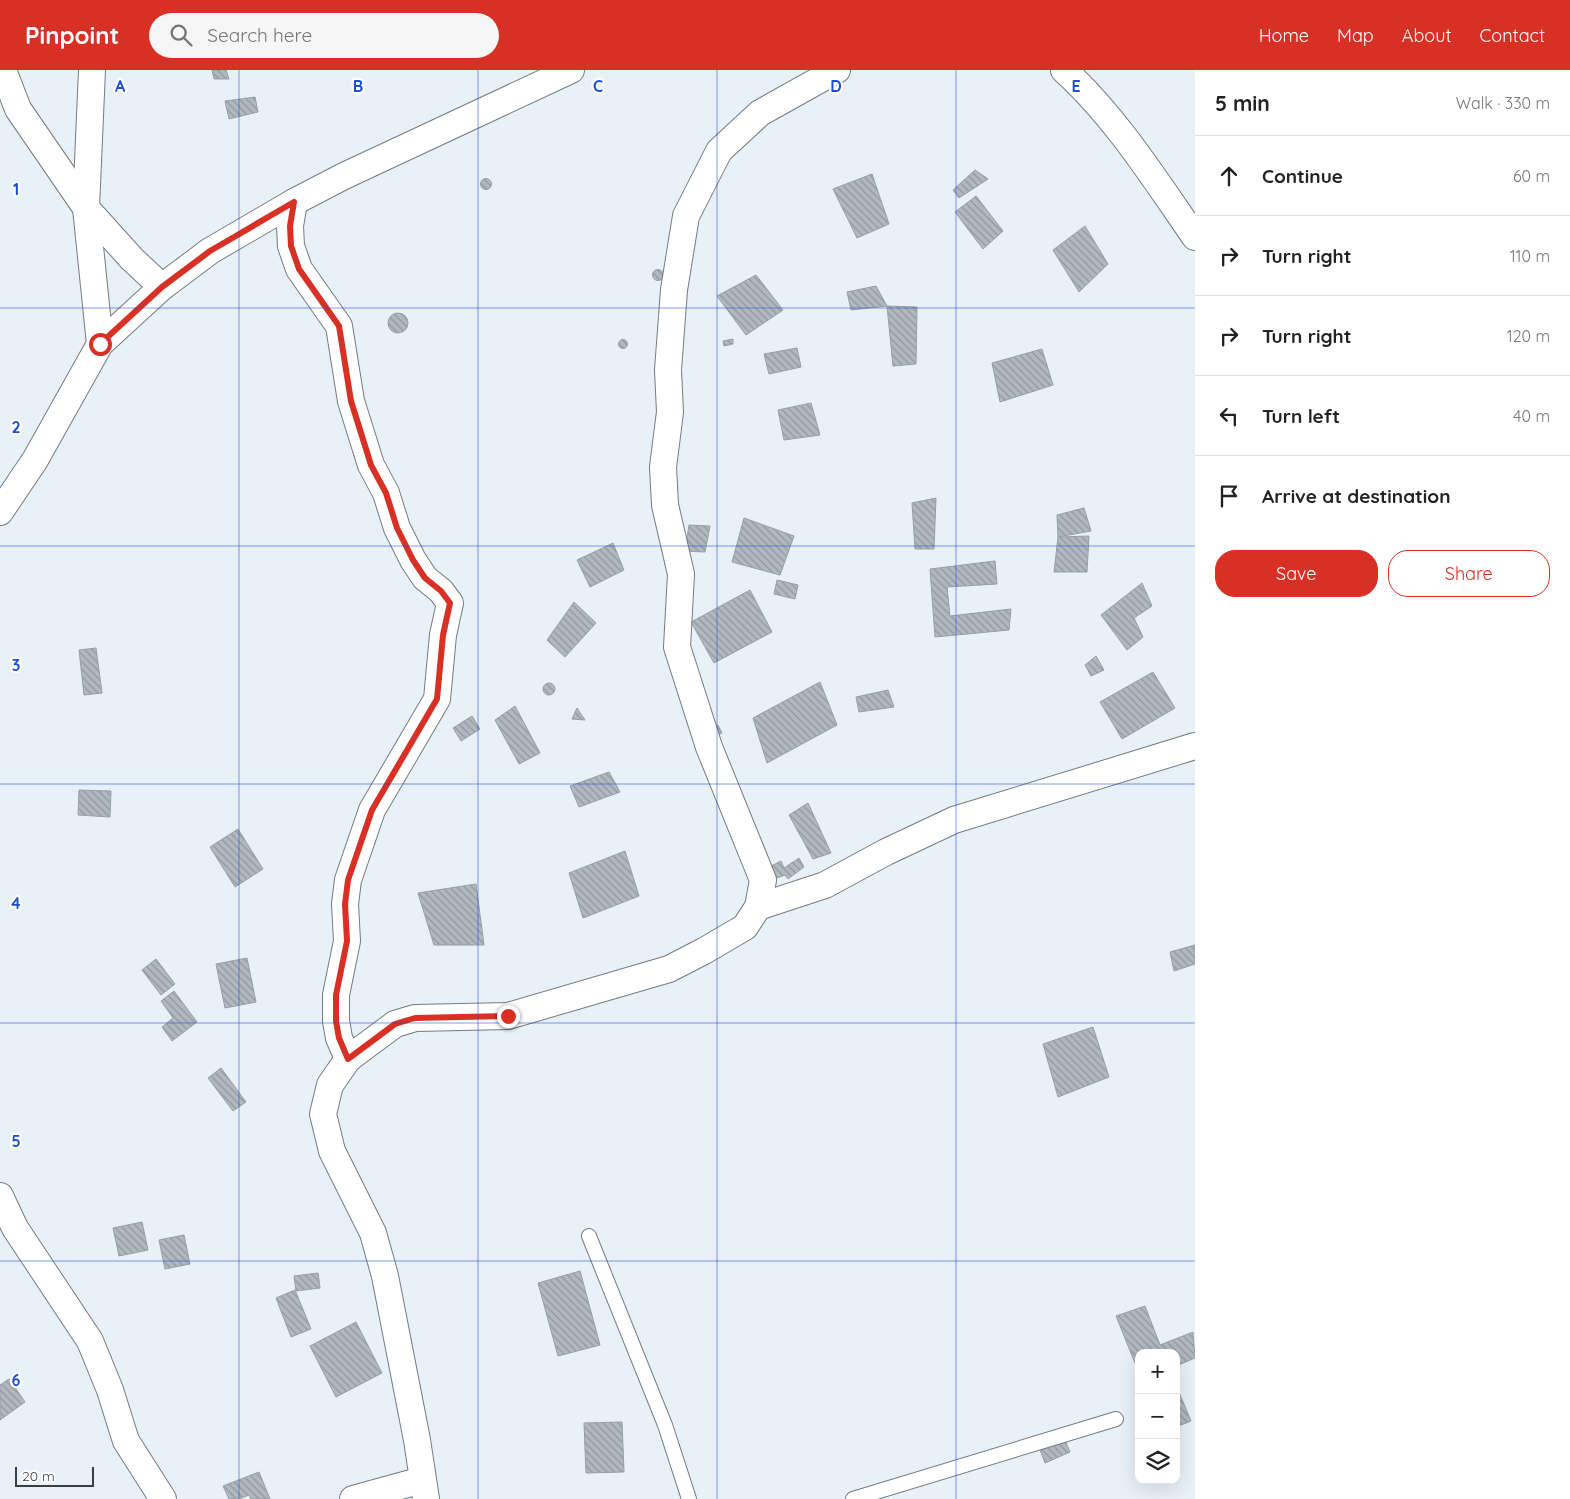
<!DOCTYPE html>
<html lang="en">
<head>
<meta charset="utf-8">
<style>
  body { margin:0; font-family:Quicksand,sans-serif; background:#f6f6f6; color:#222 }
  .controls { position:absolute; right:15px; bottom:15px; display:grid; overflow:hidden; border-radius:10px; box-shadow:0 5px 20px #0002 }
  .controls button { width:45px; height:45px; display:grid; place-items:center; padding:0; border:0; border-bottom:1px solid #e0e0e0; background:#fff; color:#222; font:25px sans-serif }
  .scale { position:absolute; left:15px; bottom:12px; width:79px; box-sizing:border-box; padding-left:5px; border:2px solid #3a3d41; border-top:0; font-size:14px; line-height:18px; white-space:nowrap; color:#3a3d41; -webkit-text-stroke:4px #fff; paint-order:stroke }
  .stop { position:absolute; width:15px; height:15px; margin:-11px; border:4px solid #d93025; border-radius:50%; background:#fff }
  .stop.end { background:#d93025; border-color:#fff; box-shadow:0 1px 5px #0008 }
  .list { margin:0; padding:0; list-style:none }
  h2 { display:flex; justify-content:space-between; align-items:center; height:65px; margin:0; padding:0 20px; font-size:21px }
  h2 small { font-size:16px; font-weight:400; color:#767676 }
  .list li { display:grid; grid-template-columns:32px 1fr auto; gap:15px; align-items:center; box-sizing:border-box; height:80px; padding:0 20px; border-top:1px solid #e0e0e0 }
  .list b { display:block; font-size:19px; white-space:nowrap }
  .list em { font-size:16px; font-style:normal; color:#767676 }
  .actions { display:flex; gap:10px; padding:15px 20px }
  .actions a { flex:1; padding:11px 0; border:1px solid #d93025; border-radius:20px; text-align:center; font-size:18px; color:#d93025 }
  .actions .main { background:#d93025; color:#fff }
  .icon { flex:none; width:28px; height:28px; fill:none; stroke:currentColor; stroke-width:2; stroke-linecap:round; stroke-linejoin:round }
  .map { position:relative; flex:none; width:1195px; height:1429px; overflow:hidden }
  header { display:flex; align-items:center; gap:30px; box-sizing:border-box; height:70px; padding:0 25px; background:#d93025; color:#fff }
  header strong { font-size:24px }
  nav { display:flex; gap:28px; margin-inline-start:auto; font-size:18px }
  .search { width:350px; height:45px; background:#f6f6f6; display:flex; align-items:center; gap:12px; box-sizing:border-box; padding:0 18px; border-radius:28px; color:#767676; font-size:19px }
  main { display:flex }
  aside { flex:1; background:#fff }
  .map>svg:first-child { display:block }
  .building { fill:url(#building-back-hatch); stroke:#979ea5 }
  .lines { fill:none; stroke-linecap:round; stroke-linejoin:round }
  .lane-casing { stroke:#747b82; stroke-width:16 }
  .street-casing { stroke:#747b82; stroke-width:28 }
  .lane { stroke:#fff; stroke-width:14 }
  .street { stroke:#fff; stroke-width:26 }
  .route { stroke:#d93025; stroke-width:6 }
  .grid { fill:none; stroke:#1d4ed8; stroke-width:1; stroke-opacity:0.55 }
  .grid-label { font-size:16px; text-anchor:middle; font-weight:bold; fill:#1d4ed8; stroke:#fff; stroke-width:4.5; stroke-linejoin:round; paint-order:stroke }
</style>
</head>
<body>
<header>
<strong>Pinpoint</strong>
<div class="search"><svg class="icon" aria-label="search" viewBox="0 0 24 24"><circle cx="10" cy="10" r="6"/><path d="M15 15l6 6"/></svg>Search here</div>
<nav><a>Home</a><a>Map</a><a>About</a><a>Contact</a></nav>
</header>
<main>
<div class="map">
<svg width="1195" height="1429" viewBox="0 0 1195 1429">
  <defs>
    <pattern id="building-back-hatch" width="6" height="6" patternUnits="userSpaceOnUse" patternTransform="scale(1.25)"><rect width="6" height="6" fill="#b1b8c0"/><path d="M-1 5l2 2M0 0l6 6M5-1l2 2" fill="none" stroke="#91979e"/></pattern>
  </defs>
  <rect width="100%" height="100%" fill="#e8f0f8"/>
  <!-- building -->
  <g class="building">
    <path d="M212,0H226L229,9H214Z"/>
    <path d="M255,27L258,42L229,49L225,31Z"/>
    <path d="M975,100L988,109L959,128L953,120Z"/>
    <path d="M872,104L889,154L857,168L833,119Z"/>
    <circle cx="486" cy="114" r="5.5"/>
    <path d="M976,126L1003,161L983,179L955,142Z"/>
    <path d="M1085,156L1108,194L1079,222L1053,180Z"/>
    <circle cx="658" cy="205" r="5.5"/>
    <path d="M756,205L783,240L746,265L717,226Z"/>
    <path d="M876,216L887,236L851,240L847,222Z"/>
    <path d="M887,236L917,237L916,294L893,296Z"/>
    <circle cx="398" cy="253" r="10"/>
    <path d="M733,269V274L724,276L723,271Z"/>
    <circle cx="623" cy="274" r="4.5"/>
    <path d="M797,278L801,297L769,304L764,284Z"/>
    <path d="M1042,279L1053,315L1000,332L992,293Z"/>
    <path d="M811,333L820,365L784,370L778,340Z"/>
    <path d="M936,428L934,479H915L912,433Z"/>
    <path d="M1084,438L1091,461L1058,467L1057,445Z"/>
    <path d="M744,448L794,466L780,505L732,492Z"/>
    <path d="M689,455L710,456L705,482L685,481Z"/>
    <path d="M1089,466L1087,502H1054L1058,467Z"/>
    <path d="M613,473L624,500L590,517L577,490Z"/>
    <path d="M995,491L997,514L947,517L950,546L1011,539L1009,560L935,567L930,499Z"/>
    <path d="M777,510L798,515L795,529L774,524Z"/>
    <path d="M1142,513L1152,536L1134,548L1143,567L1127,580L1101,545Z"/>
    <path d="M750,520L772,562L714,593L691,552Z"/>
    <path d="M574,532L596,553L565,587L547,570Z"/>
    <path d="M96,578L102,623L84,625L79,580Z"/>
    <path d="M1096,586L1104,600L1091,606L1085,595Z"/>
    <path d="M1153,602L1175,638L1122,669L1100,632Z"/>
    <path d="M820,612L837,655L767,693L753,648Z"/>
    <circle cx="549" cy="619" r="6"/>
    <path d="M888,620L894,637L859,642L856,627Z"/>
    <path d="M515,636L540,683L519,694L495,650Z"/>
    <path d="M577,638L585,650L572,649Z"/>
    <path d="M472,646L480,659L461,671L453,658Z"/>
    <path d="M718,655L722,663L711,669L707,661Z"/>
    <path d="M609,702L620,722L579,737L570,716Z"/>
    <path d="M79,720L111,721L110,747L78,745Z"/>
    <path d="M808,733L831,783L813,789L789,745Z"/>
    <path d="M238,759L263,799L235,817L210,777Z"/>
    <path d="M625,781L639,826L583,848L569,803Z"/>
    <path d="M799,788L804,797L788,809L785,805L774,809L767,798L781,791L784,798Z"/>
    <path d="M476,814L484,875H434L418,823Z"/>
    <path d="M1195,875V894L1174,901L1170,882Z"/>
    <path d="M247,888L256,932L225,938L216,894Z"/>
    <path d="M156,889L175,914L161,925L142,900Z"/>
    <path d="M174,921L197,952L172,971L162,957L173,948L161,931Z"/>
    <path d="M1093,957L1109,1007L1058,1027L1043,974Z"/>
    <path d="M221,998L246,1032L233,1041L208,1008Z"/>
    <path d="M142,1152L148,1180L119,1186L113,1158Z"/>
    <path d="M184,1165L190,1194L165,1199L159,1170Z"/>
    <path d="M580,1201L600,1275L558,1286L538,1213Z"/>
    <path d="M318,1203L320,1218L296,1221L294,1206Z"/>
    <path d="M295,1220L311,1259L291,1267L276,1228Z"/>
    <path d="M1145,1236L1160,1275L1193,1262L1195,1288L1176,1296V1283H1139V1303L1116,1246Z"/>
    <path d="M356,1252L382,1303L336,1327L310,1276Z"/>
    <path d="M9,1309L25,1332L0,1350V1315Z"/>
    <path d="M1176,1315L1191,1351L1176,1357Z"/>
    <path d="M622,1352L624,1402L586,1403L584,1353Z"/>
    <path d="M1065,1370L1070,1382L1045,1393L1040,1380Z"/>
    <path d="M259,1402L270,1429H251L249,1425L239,1429H229L223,1416Z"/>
  </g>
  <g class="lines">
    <defs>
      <g id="lane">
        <path d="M589,1166L665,1355L689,1429"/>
        <path d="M853,1429L1116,1349"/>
      </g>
      <g id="street">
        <path d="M3,0L18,39L86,138L132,189L162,217"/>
        <path d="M92,0L86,138L100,274"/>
        <path d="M1064,0C1115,46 1156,111 1195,167"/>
        <path d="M294,132L290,156L291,176L299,199L339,256L351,331L371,395L386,423L397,458L413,490L425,508L441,521L450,533L443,565L437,629L372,740L348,810L345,834L347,871L336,925V951L339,968L348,989"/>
        <path d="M0,442L35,390L100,274L162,217L210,181L294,132L344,106L571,0"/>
        <path d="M758,837L825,815L886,782L954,750L1195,676"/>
        <path d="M0,1126L15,1158L90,1271L110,1320L126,1371L163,1429"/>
        <path d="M353,1429L422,1410"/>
        <path d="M426,1429L417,1370L385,1206L373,1163L332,1081L323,1044L330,1015L348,989L395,954L415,948L508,946L669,899L704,881L745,857L758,837L763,810L709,677L677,577L681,504L665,435L663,397L670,342L668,300L674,220L686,146L719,81L760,43L837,0"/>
      </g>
    </defs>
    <!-- lane casing -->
    <use href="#lane" class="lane-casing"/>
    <!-- street casing -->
    <use href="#street" class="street-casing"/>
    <!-- lane -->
    <use href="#lane" class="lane"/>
    <!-- street -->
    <use href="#street" class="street"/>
  </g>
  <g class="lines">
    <!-- route -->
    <path class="route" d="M100,274L162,217L210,181L294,132L290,156L291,176L299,199L339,256L351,331L371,395L386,423L397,458L413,490L425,508L441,521L450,533L443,565L437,629L372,740L348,810L345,834L347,871L336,925V951L339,968L348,989L395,954L415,948L508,946"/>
  </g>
  <!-- grid -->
  <path class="grid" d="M239,0V1429M478,0V1429M717,0V1429M956,0V1429M0,238H1195M0,476H1195M0,714H1195M0,953H1195M0,1191H1195"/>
  <g class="grid-label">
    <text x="120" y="22">A</text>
    <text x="358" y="22">B</text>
    <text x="598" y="22">C</text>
    <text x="836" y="22">D</text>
    <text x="1076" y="22">E</text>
    <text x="16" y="125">1</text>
    <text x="16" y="363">2</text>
    <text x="16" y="601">3</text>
    <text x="16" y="839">4</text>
    <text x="16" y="1077">5</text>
    <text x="16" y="1316">6</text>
  </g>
</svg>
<div class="controls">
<button>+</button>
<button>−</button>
<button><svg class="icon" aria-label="layers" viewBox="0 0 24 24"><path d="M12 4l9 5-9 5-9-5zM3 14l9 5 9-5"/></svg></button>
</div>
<div class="scale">20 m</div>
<div class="stop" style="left:100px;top:274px"></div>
<div class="stop end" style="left:508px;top:946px"></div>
</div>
<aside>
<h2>5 min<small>Walk · 330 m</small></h2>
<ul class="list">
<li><svg class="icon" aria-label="ahead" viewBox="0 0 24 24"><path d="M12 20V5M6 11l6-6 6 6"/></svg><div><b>Continue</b></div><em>60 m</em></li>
<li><svg class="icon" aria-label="right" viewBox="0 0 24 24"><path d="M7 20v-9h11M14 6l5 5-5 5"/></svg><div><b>Turn right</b></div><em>110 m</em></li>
<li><svg class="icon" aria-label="right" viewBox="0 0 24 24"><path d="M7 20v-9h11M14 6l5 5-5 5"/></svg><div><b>Turn right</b></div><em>120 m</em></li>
<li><svg class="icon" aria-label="left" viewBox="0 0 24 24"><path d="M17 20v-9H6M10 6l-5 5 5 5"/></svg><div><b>Turn left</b></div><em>40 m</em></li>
<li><svg class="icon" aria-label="arrive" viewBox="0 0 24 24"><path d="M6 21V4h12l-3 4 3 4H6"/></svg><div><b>Arrive at destination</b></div></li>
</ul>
<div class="actions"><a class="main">Save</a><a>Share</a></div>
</aside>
</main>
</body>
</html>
